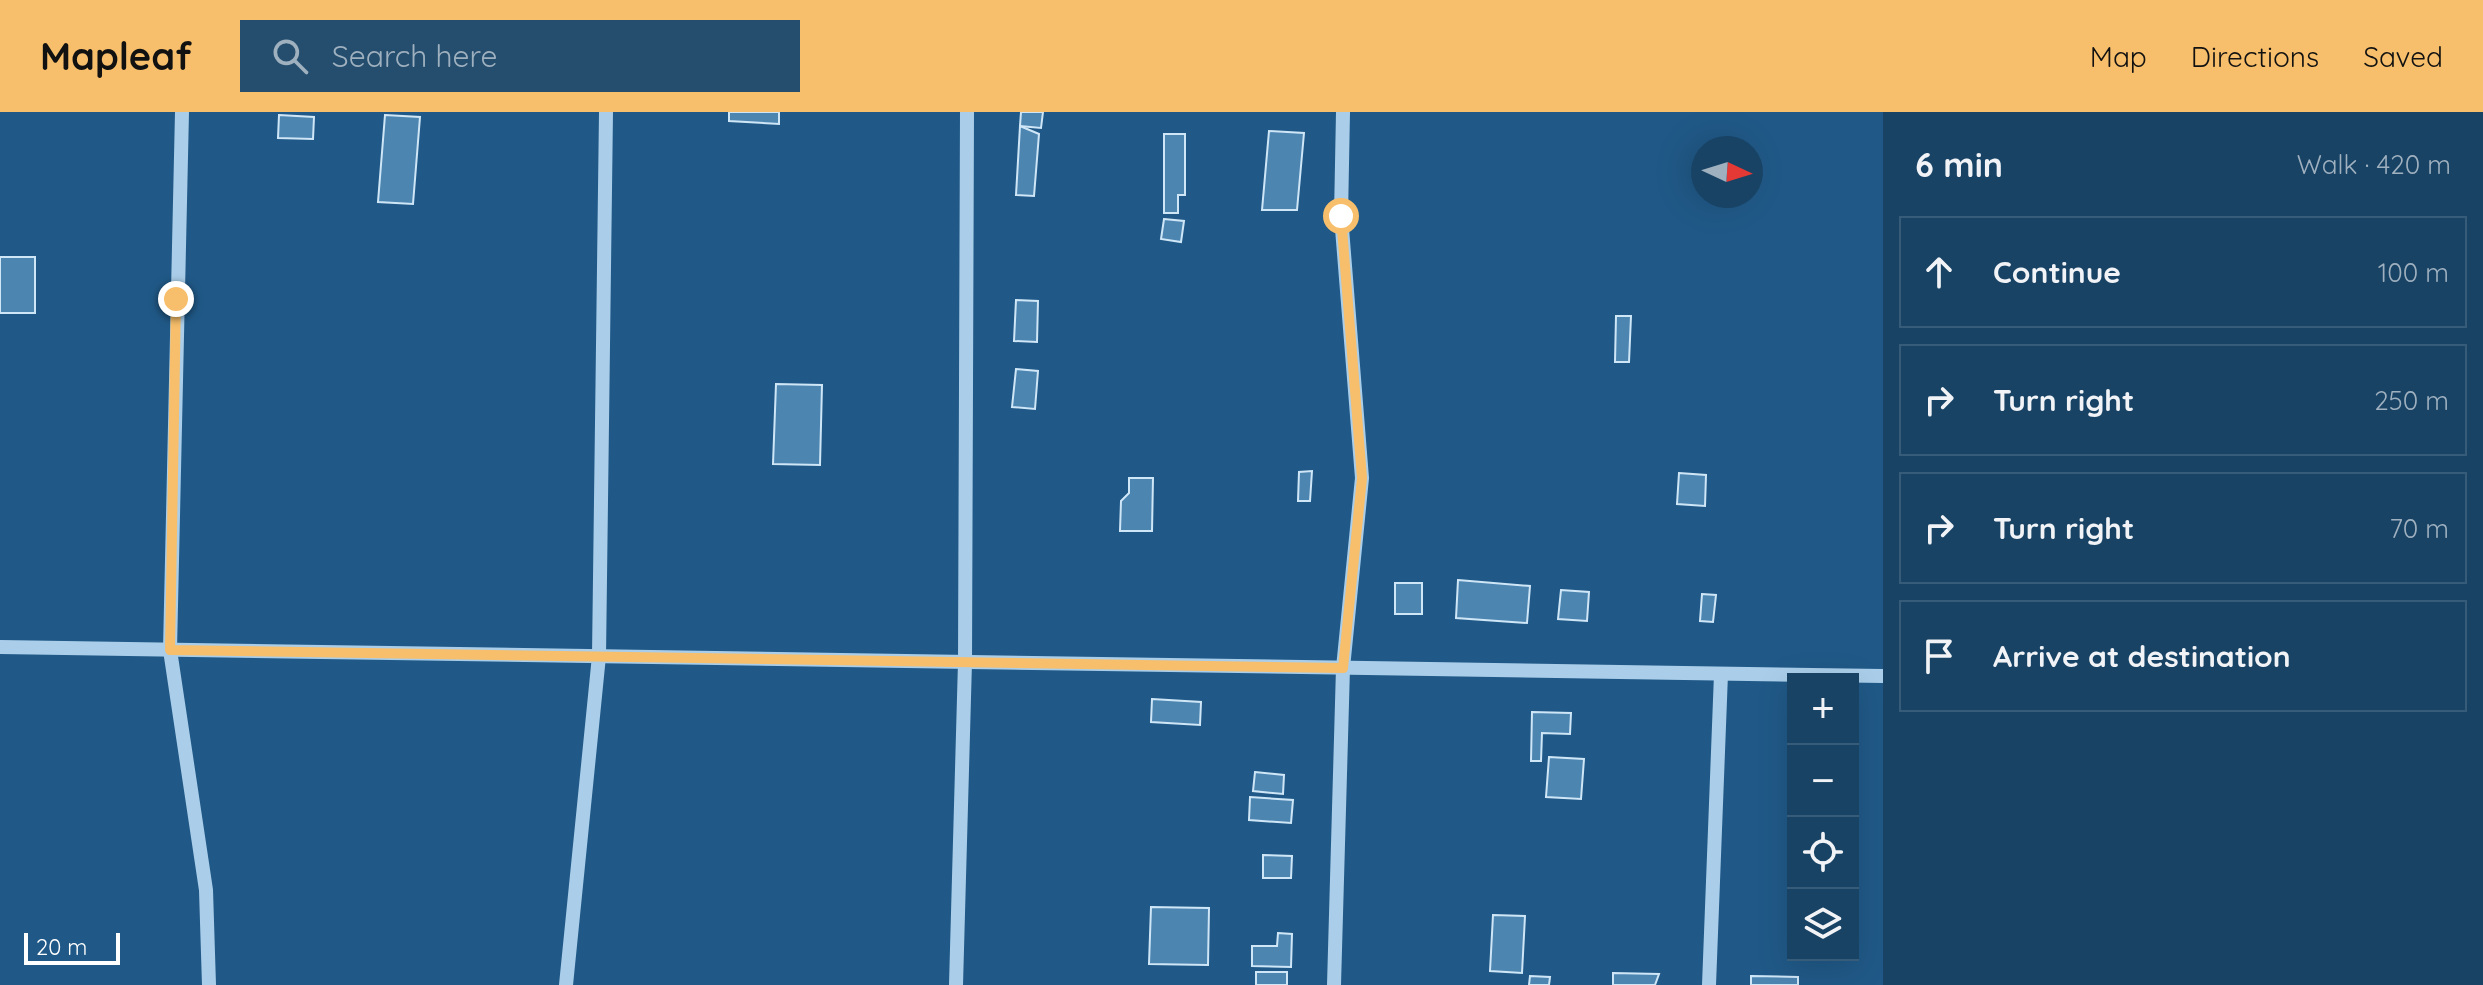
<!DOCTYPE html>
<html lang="en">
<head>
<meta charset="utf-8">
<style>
  body { margin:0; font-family:Quicksand,sans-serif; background:#254e6e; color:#f1f3f6 }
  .controls { position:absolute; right:24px; bottom:24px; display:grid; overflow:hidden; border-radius:0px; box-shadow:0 8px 32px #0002 }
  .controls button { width:72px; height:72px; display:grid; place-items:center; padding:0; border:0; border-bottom:2px solid #365c79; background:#184365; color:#f1f3f6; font:40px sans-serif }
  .compass { position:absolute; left:1691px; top:24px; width:72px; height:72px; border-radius:50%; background:#184365; box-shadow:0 8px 32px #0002; rotate:94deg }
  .scale { position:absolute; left:24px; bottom:20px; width:96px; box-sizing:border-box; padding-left:8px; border:4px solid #fff; border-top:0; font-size:22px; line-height:28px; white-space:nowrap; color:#fff; -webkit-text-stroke:6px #205987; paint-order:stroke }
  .stop { position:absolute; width:24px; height:24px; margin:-18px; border:6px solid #f7bf6b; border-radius:50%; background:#fff }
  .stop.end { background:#f7bf6b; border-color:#fff; box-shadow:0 2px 8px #0008 }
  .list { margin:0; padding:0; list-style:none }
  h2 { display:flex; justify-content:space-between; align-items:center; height:104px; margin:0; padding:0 32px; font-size:34px }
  h2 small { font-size:26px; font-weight:400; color:#9fb0bf }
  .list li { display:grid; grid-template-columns:52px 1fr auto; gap:24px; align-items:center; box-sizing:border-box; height:112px; margin:0 16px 16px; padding:0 16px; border:2px solid #365c79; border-radius:0px }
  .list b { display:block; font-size:30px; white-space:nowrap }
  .list em { font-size:26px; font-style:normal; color:#9fb0bf }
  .icon { flex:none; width:44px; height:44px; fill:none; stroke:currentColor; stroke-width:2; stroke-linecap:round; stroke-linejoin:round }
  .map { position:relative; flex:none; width:1883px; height:873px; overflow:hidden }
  header { display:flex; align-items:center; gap:48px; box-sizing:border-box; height:112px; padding:0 40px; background:#f7bf6b; color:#111 }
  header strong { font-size:38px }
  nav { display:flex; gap:44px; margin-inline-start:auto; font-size:28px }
  .search { width:560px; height:72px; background:#254e6e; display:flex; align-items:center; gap:20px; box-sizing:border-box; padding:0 28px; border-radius:0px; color:#9fb0bf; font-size:30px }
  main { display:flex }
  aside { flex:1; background:#184365 }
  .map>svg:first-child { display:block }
  .building { fill:#4d85b1; stroke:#cfe6f7; stroke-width:2 }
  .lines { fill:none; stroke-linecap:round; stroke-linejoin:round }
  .minor { stroke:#aaceea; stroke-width:14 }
  .route { stroke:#f7bf6b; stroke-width:10 }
</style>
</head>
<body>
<header>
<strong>Mapleaf</strong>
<div class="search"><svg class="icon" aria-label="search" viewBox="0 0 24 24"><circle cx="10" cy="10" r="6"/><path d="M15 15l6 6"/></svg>Search here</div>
<nav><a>Map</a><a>Directions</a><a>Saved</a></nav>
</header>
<main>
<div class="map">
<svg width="1883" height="873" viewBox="0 0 1883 873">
  <rect width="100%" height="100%" fill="#205987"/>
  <!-- building -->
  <g class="building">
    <path d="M729,0H779V12L729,9Z"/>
    <path d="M1021,0H1043L1041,16L1020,14Z"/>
    <path d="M279,3L314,5L313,27L278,26Z"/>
    <path d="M385,3L420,5L413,92L378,90Z"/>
    <path d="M1020,14L1039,22L1034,84L1016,83Z"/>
    <path d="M1269,19L1304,21L1297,98H1262Z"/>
    <path d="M1164,22H1185V83H1178V101H1164Z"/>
    <path d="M1164,107L1184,109L1181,130L1161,127Z"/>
    <rect x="0" y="145" width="35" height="56"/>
    <path d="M1016,188L1038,189L1037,230L1014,229Z"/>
    <path d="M1616,204H1631L1629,250H1615Z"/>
    <path d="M1016,257L1038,259L1035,297L1012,295Z"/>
    <path d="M776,272L822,273L820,353L773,352Z"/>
    <path d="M1312,359L1310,389H1298L1299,360Z"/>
    <path d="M1679,361L1706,363L1705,394L1677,392Z"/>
    <path d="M1129,366H1153L1152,419H1120L1121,389L1129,381Z"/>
    <path d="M1458,468L1530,474L1527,511L1456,506Z"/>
    <rect x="1395" y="471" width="27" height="31"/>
    <path d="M1561,478L1589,480L1587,509L1558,507Z"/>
    <path d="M1702,482L1716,483L1713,510L1700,509Z"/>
    <path d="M1152,587L1201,590L1200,613L1151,610Z"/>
    <path d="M1532,600L1571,601L1570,622L1542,621L1541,649H1531Z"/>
    <path d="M1549,645L1584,647L1581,687L1546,685Z"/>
    <path d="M1255,660L1284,663L1283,682L1253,679Z"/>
    <path d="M1250,685L1293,688L1291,711L1249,708Z"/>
    <path d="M1263,743L1292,744L1291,766H1263Z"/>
    <path d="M1151,795L1209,796L1208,853L1149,852Z"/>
    <path d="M1493,803L1525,804L1522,861L1490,859Z"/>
    <path d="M1278,821L1292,822L1291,855L1252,854V834H1277Z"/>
    <rect x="1256" y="860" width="31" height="13"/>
    <path d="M1613,861L1659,862L1655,873H1613Z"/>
    <path d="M1530,864L1550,865L1549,873H1529Z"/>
    <path d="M1751,864L1798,865V873H1751Z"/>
  </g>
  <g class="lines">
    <!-- minor -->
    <g class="minor">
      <path d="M182,0L170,538L206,778L209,873"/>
      <path d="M0,535L1883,564"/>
      <path d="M566,873L599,544L606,0"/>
      <path d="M956,873L965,550L967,0"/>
      <path d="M1334,873L1343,556L1362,366L1341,104L1343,0"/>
      <path d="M1709,873L1721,562"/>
    </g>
  </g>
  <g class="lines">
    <!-- route -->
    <path class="route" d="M176,187L170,538L1343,556L1362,366L1341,104"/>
  </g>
</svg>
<div class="controls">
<button>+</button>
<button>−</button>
<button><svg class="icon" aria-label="locate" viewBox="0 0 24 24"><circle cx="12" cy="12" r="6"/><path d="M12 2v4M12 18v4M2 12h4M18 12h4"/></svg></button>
<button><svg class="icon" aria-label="layers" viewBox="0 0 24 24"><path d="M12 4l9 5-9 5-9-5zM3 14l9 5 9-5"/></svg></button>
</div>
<svg class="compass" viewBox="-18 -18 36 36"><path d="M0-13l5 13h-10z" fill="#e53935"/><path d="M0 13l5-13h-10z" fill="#9fb0bf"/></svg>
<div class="scale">20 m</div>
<div class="stop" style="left:1341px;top:104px"></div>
<div class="stop end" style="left:176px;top:187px"></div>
</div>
<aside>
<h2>6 min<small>Walk · 420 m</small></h2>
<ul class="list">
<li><svg class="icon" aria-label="ahead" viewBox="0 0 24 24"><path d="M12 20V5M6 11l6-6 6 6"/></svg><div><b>Continue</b></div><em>100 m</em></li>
<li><svg class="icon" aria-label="right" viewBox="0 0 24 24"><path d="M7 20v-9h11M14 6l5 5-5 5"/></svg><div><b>Turn right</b></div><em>250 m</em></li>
<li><svg class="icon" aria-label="right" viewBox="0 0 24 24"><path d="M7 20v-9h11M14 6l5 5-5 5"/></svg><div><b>Turn right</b></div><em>70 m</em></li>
<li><svg class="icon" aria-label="arrive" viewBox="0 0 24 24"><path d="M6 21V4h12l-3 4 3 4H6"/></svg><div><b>Arrive at destination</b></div></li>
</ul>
</aside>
</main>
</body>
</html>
